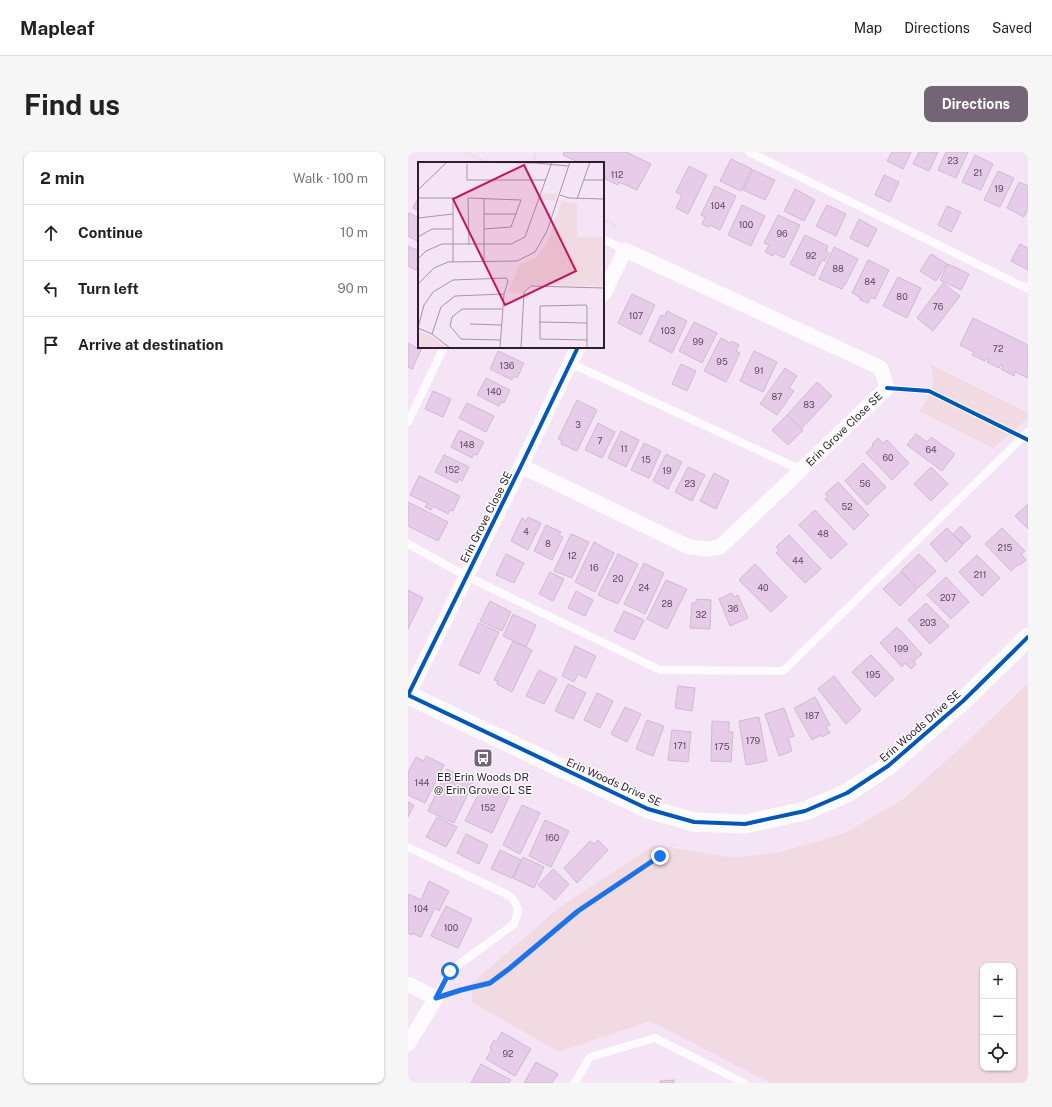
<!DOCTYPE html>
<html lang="en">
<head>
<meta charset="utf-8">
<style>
  body { margin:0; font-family:"Public Sans",sans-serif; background:#f6f6f6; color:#222 }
  .controls { position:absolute; right:12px; bottom:12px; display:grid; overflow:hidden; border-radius:8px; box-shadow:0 1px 3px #0004 }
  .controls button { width:36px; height:36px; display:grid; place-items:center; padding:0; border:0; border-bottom:1px solid #e0e0e0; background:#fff; color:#222; font:20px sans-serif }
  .stop { position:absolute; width:12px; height:12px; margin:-9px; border:3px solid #1a73e8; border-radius:50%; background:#fff }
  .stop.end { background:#1a73e8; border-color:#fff; box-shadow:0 1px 4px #0008 }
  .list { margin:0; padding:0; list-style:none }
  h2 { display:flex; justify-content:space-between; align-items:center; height:52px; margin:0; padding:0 16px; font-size:17px }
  h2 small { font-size:13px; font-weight:400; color:#767676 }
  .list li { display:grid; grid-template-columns:26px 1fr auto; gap:12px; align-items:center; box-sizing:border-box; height:56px; padding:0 16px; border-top:1px solid #e0e0e0 }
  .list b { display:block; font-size:15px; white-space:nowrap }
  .list em { font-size:13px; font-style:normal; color:#767676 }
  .icon { flex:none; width:22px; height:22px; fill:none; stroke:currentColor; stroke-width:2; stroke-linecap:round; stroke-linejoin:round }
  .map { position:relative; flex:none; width:620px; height:931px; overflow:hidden; border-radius:8px }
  header { display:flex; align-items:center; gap:24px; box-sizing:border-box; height:56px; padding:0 20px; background:#fff; border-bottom:1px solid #e0e0e0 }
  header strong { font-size:19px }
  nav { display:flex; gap:22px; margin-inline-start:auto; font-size:14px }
  .intro { display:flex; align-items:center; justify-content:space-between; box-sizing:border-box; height:96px; padding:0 24px }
  h1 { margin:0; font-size:28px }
  .button { padding:10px 18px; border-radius:8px; background:#756376; color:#fff; font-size:14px; font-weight:700 }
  main { display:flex; gap:24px; padding:0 24px }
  aside { flex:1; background:#fff; border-radius:8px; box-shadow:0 1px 3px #0004 }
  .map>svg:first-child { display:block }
  .green { fill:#f1dae1; fill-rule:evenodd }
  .building { fill:#e6cce8; stroke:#cdbcce }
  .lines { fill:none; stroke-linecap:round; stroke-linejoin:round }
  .path { stroke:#e2dde2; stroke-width:2.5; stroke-dasharray:2 2; stroke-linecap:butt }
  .service { stroke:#fefbfe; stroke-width:8 }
  .minor { stroke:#fefbfe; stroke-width:15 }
  .tertiary { stroke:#fefbfe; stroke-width:19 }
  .cycleway-casing { stroke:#fff; stroke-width:6 }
  .cycleway { stroke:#0057b8; stroke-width:4 }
  .route { stroke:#1a73e8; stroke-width:5 }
  .labels { text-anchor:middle; stroke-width:3; stroke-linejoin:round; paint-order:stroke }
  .number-label { font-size:9px; fill:#5e495f }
  .street-label { font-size:11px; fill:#301d31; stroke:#fff }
  .poi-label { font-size:11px; fill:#301d31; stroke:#fff }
  .inset-road { fill:none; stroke:#a694a7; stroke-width:1 }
  .view { fill:#c2185b; fill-opacity:0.15; stroke:#c2185b; stroke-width:2 }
  .inset-edge { fill:none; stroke:#301d31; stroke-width:2 }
</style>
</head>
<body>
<header>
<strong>Mapleaf</strong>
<nav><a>Map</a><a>Directions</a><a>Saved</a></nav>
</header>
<div class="intro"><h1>Find us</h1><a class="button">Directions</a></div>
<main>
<aside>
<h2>2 min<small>Walk · 100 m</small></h2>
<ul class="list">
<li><svg class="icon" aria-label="ahead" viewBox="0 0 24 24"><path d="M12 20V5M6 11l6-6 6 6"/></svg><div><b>Continue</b></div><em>10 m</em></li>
<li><svg class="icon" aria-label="left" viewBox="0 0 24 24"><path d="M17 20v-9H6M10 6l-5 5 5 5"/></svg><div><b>Turn left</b></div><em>90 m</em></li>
<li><svg class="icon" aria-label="arrive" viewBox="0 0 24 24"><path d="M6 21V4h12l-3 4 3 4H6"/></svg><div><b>Arrive at destination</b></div></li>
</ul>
</aside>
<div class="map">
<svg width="620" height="931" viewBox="0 0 620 931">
  <rect width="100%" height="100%" fill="#f5e4f6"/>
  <!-- green -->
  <g class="green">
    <path d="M523,213L620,261V266L585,296L511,259C524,242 528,236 523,213Z"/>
    <path d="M620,531V931H363L242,869L151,900L64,850L63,832L152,755L246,693L326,706L373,700L437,681L495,647L558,591ZM575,814H605V916H575Z"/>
  </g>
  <!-- building -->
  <g class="building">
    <path d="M156,0H218L243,12L229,38L211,30L210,33L197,27L198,24L196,23L195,25V11H169L170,10L155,3Z"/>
    <path d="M484,0H503L495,17L479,9Z"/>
    <path d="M511,0H530L521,19L505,12Z"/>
    <path d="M538,0H560L548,26L530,18Z"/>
    <path d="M567,3L585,12L573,38L554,30Z"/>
    <path d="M323,7L344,17L333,39L312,29Z"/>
    <path d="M281,14L299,23L280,62L268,56L274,43L268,40Z"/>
    <path d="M345,18L367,28L357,48L335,38Z"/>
    <path d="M590,19L606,26L592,55L576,48Z"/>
    <path d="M476,23L491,30L482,50L467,43Z"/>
    <path d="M611,30L620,34V57L616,65L599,56Z"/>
    <path d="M307,34L328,44L312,78L302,73L301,75L294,72L297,65L293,63Z"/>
    <path d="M387,37L407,48L396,69L376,59Z"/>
    <path d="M11,40V59L5,56L11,44L10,43Z"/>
    <path d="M334,53L357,64L343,94L320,83Z"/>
    <path d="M419,53L438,62L428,84L408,74Z"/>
    <path d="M539,54L553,60L543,80L530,73Z"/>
    <path d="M1,61L11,66V90L0,84V64Z"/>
    <path d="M370,63L392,73L376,106L366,101L365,104L357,100L361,93L356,91Z"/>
    <path d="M451,67L469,77L460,95L442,86Z"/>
    <path d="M397,83L420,94L418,99L421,101L417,109L414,108L406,124L382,112Z"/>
    <path d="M612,92L620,96V118L603,109Z"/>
    <path d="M0,94L11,99V112L8,118L0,114Z"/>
    <path d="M426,95L450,107L437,133H436L434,137L411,127Z"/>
    <path d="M523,102L539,112L528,129L512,119Z"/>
    <path d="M460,108L481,118L467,147L463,145L460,151L452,148L453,146L444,141Z"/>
    <path d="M540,112L561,122L553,138L532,128Z"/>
    <path d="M490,125L513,136L499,166L475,154Z"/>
    <path d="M535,131L552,144L525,179L509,166Z"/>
    <path d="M224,142L247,153L233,183L210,171Z"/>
    <path d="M259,159L279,169L264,201L241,189L253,163L257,164Z"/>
    <path d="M565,166L620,193V226L607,220L606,224L593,217L595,214L593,213L591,216L579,210L581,207L579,206L577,209L564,203L566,200L552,193Z"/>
    <path d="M286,170L309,181L294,211L271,199Z"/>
    <path d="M313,186L322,191L324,189L331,193L328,199L332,201L318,230L296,219Z"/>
    <path d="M0,191L13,198L4,217L0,215Z"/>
    <path d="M90,199L116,211L109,226L106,224L104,228L82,217Z"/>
    <path d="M346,199L369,210L355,240L332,229Z"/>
    <path d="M273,212L288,219L279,239L264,232Z"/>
    <path d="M377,216L389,224L381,236L386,239L369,263L352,252Z"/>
    <path d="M78,226L102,238L96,251L93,250L91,254L69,243Z"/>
    <path d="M409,230L424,244L393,277L379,263Z"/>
    <path d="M25,239L43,247L35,265L17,257Z"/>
    <path d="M169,248L189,258L169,299L153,292L154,289L150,287Z"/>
    <path d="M59,251L86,264L78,280L51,266Z"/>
    <path d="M379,263L395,278L380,293L364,278Z"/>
    <path d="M190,271L207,280L194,306L177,298Z"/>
    <path d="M51,278L76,290L69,303L66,302L64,306L43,295Z"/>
    <path d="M213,279L231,288L218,315L200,306Z"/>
    <path d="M508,282L519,290L523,285L547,302L534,319L499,293Z"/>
    <path d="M470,286L475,291L479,288L501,311L484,328L458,301L466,293L464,292Z"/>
    <path d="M236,291L253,299L241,326L223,318Z"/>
    <path d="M258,302L274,310L260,337L245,329Z"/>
    <path d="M36,303L61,315L54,329L51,327L49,331L27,320Z"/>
    <path d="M455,311L478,335L459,353L437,329Z"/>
    <path d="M280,315L297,323L284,349L267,340Z"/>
    <path d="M523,315L540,332L523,349L506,332Z"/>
    <path d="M306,321L321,329L308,357L292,349Z"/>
    <path d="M11,324L52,344L45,359L42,358L40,362L25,354L23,358L17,355L19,351L2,343Z"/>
    <path d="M430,330L461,363L446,378L417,347L420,344L417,342Z"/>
    <path d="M0,350L40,370L30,389L0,374Z"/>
    <path d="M620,352V377L607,364Z"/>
    <path d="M407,358L439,392L423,407L391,373Z"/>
    <path d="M120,365L133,371L120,398L103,389L114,366L118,369Z"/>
    <path d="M138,373L153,380L151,383L155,385L144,408L126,399Z"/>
    <path d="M553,374L563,385L555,392L545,382Z"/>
    <path d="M539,376L555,393L538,410L522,392Z"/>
    <path d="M594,376L617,399L613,402L618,408L612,413L611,412L603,419L577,392Z"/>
    <path d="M163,382L181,390L164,426L146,419Z"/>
    <path d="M381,383L413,417L397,431L368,401L371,398L368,395Z"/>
    <path d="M186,390L206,401L187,440L167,430Z"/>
    <path d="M98,402L116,411L106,431L88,423Z"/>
    <path d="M210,402L230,412L210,452L190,443Z"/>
    <path d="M511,402L528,419L510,436L493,419Z"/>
    <path d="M569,403L592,426L574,444L551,420Z"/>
    <path d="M236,411L256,421L237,462L216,452Z"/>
    <path d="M347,412L379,445L363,460L331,428Z"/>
    <path d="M142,420L156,427L145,449L131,442Z"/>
    <path d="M493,420L509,437L492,454L475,437Z"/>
    <path d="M538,425L561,450L543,467L519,443Z"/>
    <path d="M258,428L279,437L259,477L239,467Z"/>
    <path d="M0,438L15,446L0,477Z"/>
    <path d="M168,439L185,448L177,464L160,456Z"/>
    <path d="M324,441L326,445L330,443L340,466L322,474L311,447Z"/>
    <path d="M288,447L303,448L302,477L282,476L284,451H288Z"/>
    <path d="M82,449L103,460L94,479L72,469Z"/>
    <path d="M518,451L541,474L522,492L500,468Z"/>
    <path d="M216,459L236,468L226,488L206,479Z"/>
    <path d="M105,462L128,473L118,495L95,484Z"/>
    <path d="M71,471L91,480L71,522L51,513Z"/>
    <path d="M489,475L514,502L505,510L508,512L503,517L497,511L494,515L472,491Z"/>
    <path d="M105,489L124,498L104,540L89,532L90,529L86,528Z"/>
    <path d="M167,494L188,504L178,526L170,522L166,530L154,524Z"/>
    <path d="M463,503L486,527L467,545L444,520Z"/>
    <path d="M131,518L149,527L136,552L118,544Z"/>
    <path d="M426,524L453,558L438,572L410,537Z"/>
    <path d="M160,532L178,541L165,567L147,559Z"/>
    <path d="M270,534L287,536L284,559L267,556Z"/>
    <path d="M189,541L205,549L192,576L176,568Z"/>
    <path d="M407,545L422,573L418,575L422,581L414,585L413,583L404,588L386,556Z"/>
    <path d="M217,555L233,562L219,590L203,582Z"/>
    <path d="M376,556L386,584L380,586L384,599L371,604L357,562Z"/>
    <path d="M351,565L359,609L338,613L331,569Z"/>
    <path d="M239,568L256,574L245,604L228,597Z"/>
    <path d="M304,569L321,570V580H325L323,610L303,609Z"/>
    <path d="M264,578L283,580L280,610L260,608Z"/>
    <path d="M18,604L36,613L17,651L0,643V620L8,605L16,609Z"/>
    <path d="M39,617L65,631L46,671L20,659Z"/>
    <path d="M74,635L83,639L85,635L102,643L84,681L57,669Z"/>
    <path d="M0,650L6,653L0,665Z"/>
    <path d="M114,653L132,661L112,702L95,693Z"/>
    <path d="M29,665L49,675L38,695L18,685Z"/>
    <path d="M137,668L161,679L143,715L121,704Z"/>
    <path d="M58,682L80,693L71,712L49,701Z"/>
    <path d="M190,688L200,698L169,731L156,716L182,689L186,692Z"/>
    <path d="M92,698L113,708L104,726L83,717Z"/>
    <path d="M115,705L136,715L126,736L105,726Z"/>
    <path d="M145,717L161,732L147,748L130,733Z"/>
    <path d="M21,729L41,739L31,759L27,756L13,785L4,781V783L0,781V744L1,742L13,748Z"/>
    <path d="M38,754L64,767L50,796L23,784Z"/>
    <path d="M94,880L123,897L107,924L78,907L84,897L82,896L86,888L88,890Z"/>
    <path d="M128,910L150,922L144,931H116Z"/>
    <path d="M73,912L103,928L101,931H63Z"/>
    <path d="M266,928V931H252V929Z"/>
  </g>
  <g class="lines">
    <!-- path -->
    <g class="path">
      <path d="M57,0L80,11"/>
      <path d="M124,11L129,0"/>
      <path d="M195,67L205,72L208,77"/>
      <path d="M495,237L521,239L602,280"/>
      <path d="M48,839L82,831L102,816L170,759L252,704L267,692"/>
    </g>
    <!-- service -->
    <g class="service">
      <path d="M341,0L620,137"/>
      <path d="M195,87L217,98"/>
      <path d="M162,211L393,318"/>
      <path d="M0,270L36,195"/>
      <path d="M0,392L58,424L252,518L375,519L620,280"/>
      <path d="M0,695L102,744C112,756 111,758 106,772L42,819L28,846"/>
      <path d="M167,931L182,905L247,886L336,931"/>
    </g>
    <!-- minor -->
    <g class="minor">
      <path d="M113,314L281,395L299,397L312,395L479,236L473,216L217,98L195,143"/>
      <path d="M0,543L113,314L170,195"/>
      <path d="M0,832L28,846L0,892"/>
    </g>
    <!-- tertiary -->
    <path class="tertiary" d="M0,543L240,657L286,670L337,672L397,659L439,641L480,614L555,549L620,485"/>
    <defs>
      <g id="cycleway">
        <path d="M170,195L113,314L0,543L240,657L286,670L337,672L397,659L439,641L480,614L555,549L620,485"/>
        <path d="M479,236L521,239L620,288"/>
      </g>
    </defs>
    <!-- cycleway casing -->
    <use href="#cycleway" class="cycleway-casing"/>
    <!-- cycleway -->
    <use href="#cycleway" class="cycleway"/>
  </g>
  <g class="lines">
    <!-- route -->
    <path class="route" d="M42,819L28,846L53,838L82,831L102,816L170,759L252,704"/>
  </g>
  <!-- icons -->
  <defs>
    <symbol id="bus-square" viewBox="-11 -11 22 22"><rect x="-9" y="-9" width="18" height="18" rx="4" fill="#756376" stroke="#fff"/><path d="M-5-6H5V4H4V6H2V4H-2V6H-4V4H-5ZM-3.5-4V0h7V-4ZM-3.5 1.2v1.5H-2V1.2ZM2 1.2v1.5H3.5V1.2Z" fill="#fff"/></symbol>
  </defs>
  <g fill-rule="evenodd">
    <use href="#bus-square" x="64" y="595" width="22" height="22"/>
  </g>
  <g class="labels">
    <!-- number labels -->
    <g class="number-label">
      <text x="545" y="12">23</text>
      <text x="570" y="24">21</text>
      <text x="209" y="26">112</text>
      <text x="591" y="40">19</text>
      <text x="310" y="57">104</text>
      <text x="338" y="76">100</text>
      <text x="374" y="85">96</text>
      <text x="403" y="107">92</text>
      <text x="430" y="120">88</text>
      <text x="462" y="133">84</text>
      <text x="494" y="148">80</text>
      <text x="530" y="158">76</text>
      <text x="228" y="167">107</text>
      <text x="260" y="182">103</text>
      <text x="290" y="193">99</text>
      <text x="590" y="200">72</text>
      <text x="314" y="213">95</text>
      <text x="99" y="217">136</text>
      <text x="351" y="222">91</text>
      <text x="86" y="243">140</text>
      <text x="369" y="248">87</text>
      <text x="401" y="256">83</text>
      <text x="170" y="276">3</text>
      <text x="192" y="292">7</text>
      <text x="59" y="296">148</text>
      <text x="216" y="300">11</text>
      <text x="523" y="301">64</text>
      <text x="480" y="309">60</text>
      <text x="238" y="311">15</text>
      <text x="44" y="321">152</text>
      <text x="259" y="322">19</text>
      <text x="282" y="335">23</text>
      <text x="457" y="335">56</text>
      <text x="439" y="358">52</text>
      <text x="118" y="383">4</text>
      <text x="415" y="385">48</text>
      <text x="140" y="395">8</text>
      <text x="597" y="399">215</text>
      <text x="164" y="407">12</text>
      <text x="390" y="412">44</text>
      <text x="186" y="419">16</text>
      <text x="572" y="426">211</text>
      <text x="210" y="430">20</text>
      <text x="236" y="439">24</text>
      <text x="355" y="439">40</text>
      <text x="540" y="449">207</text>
      <text x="259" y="455">28</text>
      <text x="325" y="460">36</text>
      <text x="293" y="466">32</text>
      <text x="520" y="474">203</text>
      <text x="493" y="500">199</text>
      <text x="465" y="526">195</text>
      <text x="404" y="567">187</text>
      <text x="345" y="592">179</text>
      <text x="272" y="597">171</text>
      <text x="314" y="598">175</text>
      <text x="14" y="634">144</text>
      <text x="80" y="659">152</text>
      <text x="144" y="689">160</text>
      <text x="13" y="760">104</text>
      <text x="43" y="779">100</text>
      <text x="100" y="905">92</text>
    </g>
    <!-- street labels -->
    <g class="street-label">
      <text transform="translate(436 277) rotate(-44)" y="4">Erin Grove Close SE</text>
      <text transform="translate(78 365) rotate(-63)" y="4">Erin Grove Close SE</text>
      <text transform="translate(512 574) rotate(-41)" y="4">Erin Woods Drive SE</text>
      <text transform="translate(206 630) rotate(24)" y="4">Erin Woods Drive SE</text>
    </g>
    <!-- poi labels -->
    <g class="poi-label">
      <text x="75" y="629">EB Erin Woods DR<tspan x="75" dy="13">@ Erin Grove CL SE</tspan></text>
    </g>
  </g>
  <!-- overview -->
  <g transform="translate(10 10)">
    <rect width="186" height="186" fill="#f5e4f6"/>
    <path d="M124,32H139L137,39L122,38ZM144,39L159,41V75H186V124L111,123L103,131L90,130L102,103L117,96L128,83ZM0,169L15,175L28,186H0Z" fill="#f1dae1"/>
    <path class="inset-road" d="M36,0L117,1L151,4M49,2V18H128M166,18H186M0,28L29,0M142,33L151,36L186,37M0,36H35V100M66,36V99M159,37L172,0M66,52H98M0,56L35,52M0,75L14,67H34M51,82L50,36L103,38L93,65L66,67M0,97L8,89L24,82H93L107,75L134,0M0,122L16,106L30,100L99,99L117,90L129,69L152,0M121,160L169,161M52,162L83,163M14,172L23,145L37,134L86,132L82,186M82,178L43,177L32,164L34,155L44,147H84M32,186L14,172L0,166L6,143L15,130L35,118L88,116L90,119L86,132M103,186L106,130L113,124L186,126M169,186V145L168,143L122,144V177L169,178M186,186V136"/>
    <path class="view" d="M106,3L158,109L87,143L35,37Z"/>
    <rect width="186" height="186" class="inset-edge"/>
  </g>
</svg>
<div class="controls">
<button>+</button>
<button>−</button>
<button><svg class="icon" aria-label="locate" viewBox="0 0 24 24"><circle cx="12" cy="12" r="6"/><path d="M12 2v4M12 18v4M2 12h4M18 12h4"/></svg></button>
</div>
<div class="stop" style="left:42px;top:819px"></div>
<div class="stop end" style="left:252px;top:704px"></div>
</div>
</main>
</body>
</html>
